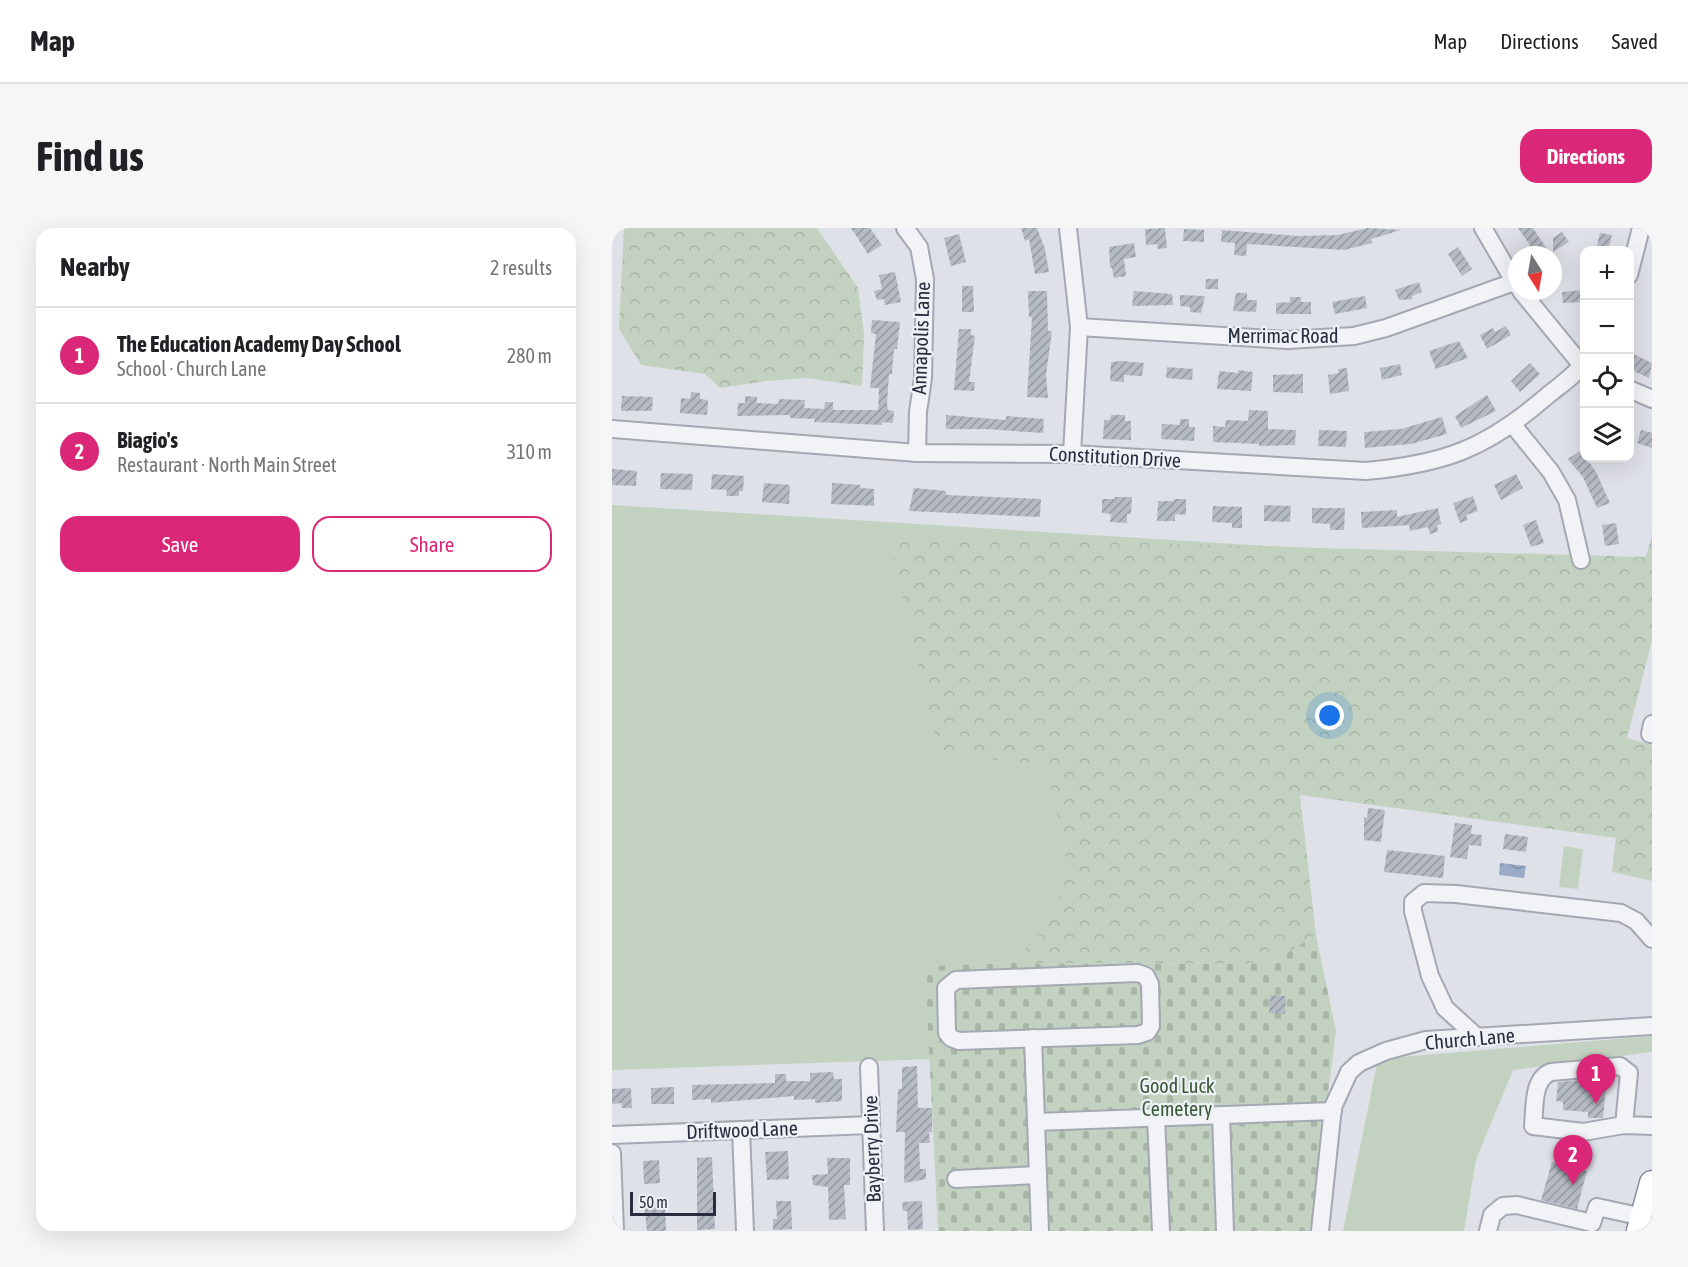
<!DOCTYPE html>
<html lang="en">
<head>
<meta charset="utf-8">
<style>
  body { margin:0; font-family:"Asap Condensed",sans-serif; background:#f6f6f6; color:#202124 }
  .controls { position:absolute; right:18px; top:18px; display:grid; overflow:hidden; border-radius:12px; box-shadow:0 6px 24px #0002 }
  .controls button { width:54px; height:54px; display:grid; place-items:center; padding:0; border:0; border-bottom:2px solid #e0e0e0; background:#fff; color:#202124; font:30px sans-serif }
  .compass { position:absolute; left:896px; top:18px; width:54px; height:54px; border-radius:50%; background:#fff; box-shadow:0 6px 24px #0002; rotate:169deg }
  .scale { position:absolute; left:18px; bottom:15px; width:86px; box-sizing:border-box; padding-left:6px; border:3px solid #282e3f; border-top:0; font-size:16px; line-height:21px; white-space:nowrap; color:#282e3f; -webkit-text-stroke:4px #eef1f6; paint-order:stroke }
  .you { position:absolute; left:718px; top:488px; width:21px; height:21px; margin:-15px; border:4px solid #fff; border-radius:50%; background:#1a73e8; box-shadow:0 0 0 9px #1a73e833 }
  .badge { display:grid; place-items:center; width:39px; height:39px; border-radius:50%; background:#db2777; color:#fff; font-size:20px; font-weight:700 }
  .pin { position:absolute; translate:-50% -50px; filter:drop-shadow(0 2px 3px #0008) }
  .pin::after { content:''; position:absolute; top:32px; width:21px; height:18px; background:inherit; clip-path:polygon(0 0,100% 0,50% 100%) }
  .list { margin:0; padding:0; list-style:none }
  h2 { display:flex; justify-content:space-between; align-items:center; height:78px; margin:0; padding:0 24px; font-size:26px }
  h2 small { font-size:20px; font-weight:400; color:#757577 }
  .list li { display:grid; grid-template-columns:39px 1fr auto; gap:18px; align-items:center; box-sizing:border-box; height:96px; padding:0 24px; border-top:2px solid #e0e0e0 }
  .list b { display:block; font-size:22px; white-space:nowrap }
  .list p { margin:0; font-size:20px; white-space:nowrap; color:#757577 }
  .list em { font-size:20px; font-style:normal; color:#757577 }
  .actions { display:flex; gap:12px; padding:18px 24px }
  .actions a { flex:1; padding:14px 0; border:2px solid #db2777; border-radius:18px; text-align:center; font-size:21px; color:#db2777 }
  .actions .main { background:#db2777; color:#fff }
  .icon { flex:none; width:33px; height:33px; fill:none; stroke:currentColor; stroke-width:2; stroke-linecap:round; stroke-linejoin:round }
  .map { position:relative; flex:none; width:1040px; height:1003px; overflow:hidden; border-radius:18px }
  header { display:flex; align-items:center; gap:36px; box-sizing:border-box; height:84px; padding:0 30px; background:#fff; border-bottom:2px solid #e0e0e0 }
  header strong { font-size:28px }
  nav { display:flex; gap:33px; margin-inline-start:auto; font-size:21px }
  .intro { display:flex; align-items:center; justify-content:space-between; box-sizing:border-box; height:144px; padding:0 36px }
  h1 { margin:0; font-size:42px }
  .button { padding:15px 27px; border-radius:18px; background:#db2777; color:#fff; font-size:21px; font-weight:700 }
  main { display:flex; gap:36px; padding:0 36px }
  aside { flex:1; background:#fff; border-radius:18px; box-shadow:0 6px 24px #0002 }
  .map>svg:first-child { display:block }
  .green { fill:#c3d2c0 }
  .forest { fill:url(#forest-crowns) }
  .cemetery { fill:url(#cemetery-stones) }
  .water { fill:url(#water-waves) }
  .building { fill:url(#building-hatch) }
  .lines { fill:none; stroke-linecap:round; stroke-linejoin:round }
  .minor-casing { stroke:#a4a8b2; stroke-width:20 }
  .highway-casing { stroke:#878d9e; stroke-width:27 }
  .minor { stroke:#f1f3f6; stroke-width:16 }
  .highway { stroke:#fff; stroke-width:24 }
  .labels { text-anchor:middle; stroke-width:4.5; stroke-linejoin:round; paint-order:stroke }
  .street-label { font-size:20px; fill:#282e3f; stroke:#eef1f6 }
  .park-label { font-size:20px; fill:#395a36; stroke:#eef1f6 }
</style>
</head>
<body>
<header>
<strong>Map</strong>
<nav><a>Map</a><a>Directions</a><a>Saved</a></nav>
</header>
<div class="intro"><h1>Find us</h1><a class="button">Directions</a></div>
<main>
<aside>
<h2>Nearby<small>2 results</small></h2>
<ul class="list">
<li><span class="badge">1</span><div><b>The Education Academy Day School</b><p>School · Church Lane</p></div><em>280 m</em></li>
<li><span class="badge">2</span><div><b>Biagio's</b><p>Restaurant · North Main Street</p></div><em>310 m</em></li>
</ul>
<div class="actions"><a class="main">Save</a><a>Share</a></div>
</aside>
<div class="map">
<svg width="1040" height="1003" viewBox="0 0 1040 1003">
  <defs>
    <pattern id="forest-crowns" width="20" height="18" patternUnits="userSpaceOnUse" patternTransform="scale(1.5)"><rect width="20" height="18" fill="#c3d2c0"/><path d="M2 6a3 3 0 1 1 6 0M12 15a3 3 0 1 1 6 0" fill="none" stroke="#a8b5a6"/></pattern>
    <pattern id="cemetery-stones" width="16" height="16" patternUnits="userSpaceOnUse" patternTransform="scale(1.5)"><rect width="16" height="16" fill="#c3d2c0"/><path d="M2 7V4a2 2 0 0 1 4 0v3zM10 15v-3a2 2 0 0 1 4 0v3z" fill="#a8b5a6"/></pattern>
    <pattern id="water-waves" width="16" height="10" patternUnits="userSpaceOnUse" patternTransform="scale(1.5)"><rect width="16" height="10" fill="#9aabc7"/><path d="M0 5q4-4 8 0t8 0" fill="none" stroke="#7e8ca3"/></pattern>
    <pattern id="building-hatch" width="6" height="6" patternUnits="userSpaceOnUse" patternTransform="scale(1.5)"><rect width="6" height="6" fill="#b6bac5"/><path d="M-1 1l2-2M0 6l6-6M5 7l2-2" fill="none" stroke="#9498a1"/></pattern>
  </defs>
  <rect width="100%" height="100%" fill="#dfe1e8"/>
  <!-- green -->
  <g class="green">
    <path d="M0,277L705,321L603,728L314,738L320,831L0,842Z"/>
    <path d="M952,618L971,621L966,661L947,659Z"/>
    <path d="M1040,808V824L901,842L864,932L852,1003H731L766,831Z"/>
  </g>
  <!-- forest -->
  <g class="forest">
    <path d="M12,0H205L246,60L252,106L250,158L194,150L155,153L108,160L93,146L29,137L7,101Z"/>
    <path d="M1040,307V413L1015,510L1040,517V653L1000,644L1004,610L688,567L704,707L657,736L400,735L438,695L456,641L434,537L328,526L276,308L1034,329Z"/>
  </g>
  <!-- cemetery -->
  <path class="cemetery" d="M704,707L724,804L698,1003H326L313,738L400,735L657,736Z"/>
  <!-- water -->
  <path class="water" d="M888,635L914,638L912,650L887,647Z"/>
  <!-- building -->
  <g class="building">
    <path d="M239,0H258L270,17L256,26Z"/>
    <path d="M409,0H425L433,21L437,44L423,46L417,11L413,13Z"/>
    <path d="M553,0L555,20L546,21L545,16L534,17L533,1Z"/>
    <path d="M756,0L789,2L759,11L760,15L732,22L635,16L634,28L622,27L623,15L609,14L610,2L686,8L726,7Z"/>
    <path d="M906,0H921L939,27H925Z"/>
    <path d="M572,1L592,2V14L571,13Z"/>
    <path d="M950,4L957,14L941,24V10Z"/>
    <path d="M988,5L1000,7L996,22H984Z"/>
    <path d="M347,6L354,34L339,38L332,10Z"/>
    <path d="M522,15L524,29L512,31L514,48L502,50L500,40H498L497,19Z"/>
    <path d="M846,19L860,41L850,48L836,26Z"/>
    <path d="M283,44L289,74L273,77L272,71L265,72L262,63L270,61L267,47Z"/>
    <path d="M594,51H606V61H593Z"/>
    <path d="M807,54L810,64L800,68L801,71L787,72L783,62Z"/>
    <path d="M350,58H361L362,84H350Z"/>
    <path d="M972,62V74L951,75L950,64Z"/>
    <path d="M416,63H435L436,103H440L434,147L436,170L415,169L420,89H417Z"/>
    <path d="M522,63L560,66L561,77L520,78Z"/>
    <path d="M624,65H635V72H645L644,84L621,83Z"/>
    <path d="M568,67L593,68L589,85L578,84V79L568,78Z"/>
    <path d="M753,68L755,80L723,86L720,74Z"/>
    <path d="M678,69H689V74H699V86H664V75L678,74Z"/>
    <path d="M260,92L288,94L285,121H282L280,146H277L275,175L276,182L282,183L281,195L270,194V197L202,194L203,191L178,190V187L125,188L126,175H133V168L145,169V175L166,176L167,171L193,172L192,180L212,181L213,174H221V182H266L267,160H258L264,106L259,105Z"/>
    <path d="M894,98L899,107L875,121L868,107L881,100L883,104Z"/>
    <path d="M347,101H359V107L363,108L357,154H363L362,163L342,162Z"/>
    <path d="M847,113L856,130L824,141L817,123Z"/>
    <path d="M1017,124L1040,135L1037,150L1017,141Z"/>
    <path d="M510,133L532,135L530,148L512,147V154L498,153L499,134Z"/>
    <path d="M918,135L928,146L908,164L899,153Z"/>
    <path d="M788,136L790,147L770,152L768,140Z"/>
    <path d="M555,139L581,141L580,152L554,150Z"/>
    <path d="M735,140L737,163L718,166L716,147L727,145L726,141Z"/>
    <path d="M626,142L641,144L639,163L605,161L607,143L626,145Z"/>
    <path d="M691,146V165L661,164V147Z"/>
    <path d="M79,164L88,165V171L96,172L95,187L68,185L69,170L78,171Z"/>
    <path d="M875,167L884,183L849,200L843,188Z"/>
    <path d="M10,168L41,169L40,183H9Z"/>
    <path d="M637,182L656,183V201L684,202L683,217L647,218V216L601,214V198L613,199L614,192L636,193Z"/>
    <path d="M334,187L394,192V188L432,191L431,205L373,201H334Z"/>
    <path d="M499,187H513V193H519V212L491,211L492,192H498Z"/>
    <path d="M830,189L835,206L799,216L753,220L752,204L789,201Z"/>
    <path d="M568,191H577V199H583L582,213L549,211L550,196L568,197Z"/>
    <path d="M707,202L735,203L734,219L706,218Z"/>
    <path d="M1029,202L1040,205V220L1025,215Z"/>
    <path d="M969,222L984,244L998,275L985,280L971,249L956,231Z"/>
    <path d="M0,241L25,243L24,258L0,257Z"/>
    <path d="M49,245L81,246L80,262L48,261Z"/>
    <path d="M100,246L132,248L131,263H127V268H114L115,262L99,261Z"/>
    <path d="M904,246L911,260L889,272L882,257Z"/>
    <path d="M152,255L178,257L177,276L150,274Z"/>
    <path d="M220,255L249,257L248,260L262,261V278L219,276Z"/>
    <path d="M302,260L334,263V267L429,271L428,289L297,283Z"/>
    <path d="M861,268L866,283L854,287L856,292L848,295L841,275Z"/>
    <path d="M503,269H520L519,286H515V295L498,294L499,286L490,285V271H503Z"/>
    <path d="M562,271H574V287L563,286V293H545L546,273H562Z"/>
    <path d="M652,277L679,278L678,294L652,293Z"/>
    <path d="M601,278L630,279V300H620V295L600,294Z"/>
    <path d="M700,280H733L732,302H718V296L700,295Z"/>
    <path d="M826,280L829,296L825,297L826,304L818,306L816,299L798,303L797,297L750,300L749,284L785,282V289Z"/>
    <path d="M924,292L932,315L919,319L911,297Z"/>
    <path d="M1004,295L1007,316L993,318L990,297Z"/>
    <path d="M756,580L773,582L769,614L752,612V589L755,590Z"/>
    <path d="M843,595L860,597L859,606L870,607L869,618L857,617L855,631L838,629Z"/>
    <path d="M893,606L916,609L914,624L891,621Z"/>
    <path d="M775,622L833,628L831,650L772,644Z"/>
    <path d="M658,767L674,768L673,786L657,785Z"/>
    <path d="M305,838L306,880H320V904H317L318,915H307L308,941H314V951L292,955L293,904H284L286,861H290V839Z"/>
    <path d="M221,844L222,851H230V873L203,875V871L182,872V868L99,875V871L80,872V857L163,855V846H174V853H198V845Z"/>
    <path d="M995,850L991,890H976V884L951,882V874L944,873L946,854Z"/>
    <path d="M62,859V876H39V860Z"/>
    <path d="M19,860L20,880H10L9,875L0,876V861Z"/>
    <path d="M176,923L177,951L155,952L153,924Z"/>
    <path d="M100,929L103,1001L85,1002V930Z"/>
    <path d="M215,930H238V957H232L234,991L217,992L216,959L201,957L200,947L216,946Z"/>
    <path d="M47,932L48,955L32,956L31,933Z"/>
    <path d="M940,934L975,943L965,981L929,972Z"/>
    <path d="M53,973L54,1003H35L32,974Z"/>
    <path d="M164,973H179L180,1001L161,1002V991H165Z"/>
    <path d="M310,973L311,1001L296,1002L295,983H291L290,974Z"/>
  </g>
  <g class="lines">
    <defs>
      <g id="minor">
        <path d="M293,0L307,19L313,51L311,150L306,184L305,225"/>
        <path d="M456,0L467,99L460,226"/>
        <path d="M871,0L905,58"/>
        <path d="M1017,47L1029,0"/>
        <path d="M909,63L972,140"/>
        <path d="M467,99L676,112L742,108L774,100L902,54"/>
        <path d="M1017,161L1040,171"/>
        <path d="M901,197L939,244L955,272L969,332"/>
        <path d="M0,201L305,225L460,226L754,243C833,236 875,220 935,168C947,158 964,147 972,134"/>
        <path d="M1040,496L1038,506H1040"/>
        <path d="M526,745L534,748L538,756L539,798L535,804L526,807L347,813L339,810L335,805L334,760L344,752Z"/>
        <path d="M865,809L833,780L818,748L801,683V674L812,665L844,666L1009,685L1024,693L1040,711"/>
        <path d="M421,810L428,1003"/>
        <path d="M257,839L263,1003"/>
        <path d="M609,887L613,1003"/>
        <path d="M544,889L549,1003"/>
        <path d="M424,894L721,883"/>
        <path d="M1012,897L1017,845L1008,838L939,844C920,851 923,880 921,898L971,904L1012,897L1040,898"/>
        <path d="M129,902L133,1003"/>
        <path d="M0,907L259,897"/>
        <path d="M0,925L3,1003"/>
        <path d="M344,951L426,947"/>
        <path d="M708,1003L721,879L737,844L747,835L774,823L814,812L1040,798"/>
        <path d="M876,1003L880,987L891,978L905,977L980,995L985,979L1031,989"/>
      </g>
      <path id="highway" d="M1027,1003L1040,955"/>
    </defs>
    <!-- minor casing -->
    <use href="#minor" class="minor-casing"/>
    <!-- highway casing -->
    <use href="#highway" class="highway-casing"/>
    <!-- minor -->
    <use href="#minor" class="minor"/>
    <!-- highway -->
    <use href="#highway" class="highway"/>
  </g>
  <g class="labels">
    <!-- street labels -->
    <g class="street-label">
      <text x="671" y="115">Merrimac Road</text>
      <text transform="translate(309 110) rotate(-88)" y="7">Annapolis Lane</text>
      <text transform="translate(503 229) rotate(3)" y="7">Constitution Drive</text>
      <text transform="translate(858 811) rotate(-5)" y="7">Church Lane</text>
      <text transform="translate(130 902) rotate(-2)" y="7">Driftwood Lane</text>
      <text transform="translate(260 921) rotate(-92)" y="7">Bayberry Drive</text>
    </g>
    <!-- park labels -->
    <g class="park-label">
      <text x="565" y="865">Good Luck<tspan x="565" dy="23">Cemetery</tspan></text>
    </g>
  </g>
</svg>
<div class="controls">
<button>+</button>
<button>−</button>
<button><svg class="icon" aria-label="locate" viewBox="0 0 24 24"><circle cx="12" cy="12" r="6"/><path d="M12 2v4M12 18v4M2 12h4M18 12h4"/></svg></button>
<button><svg class="icon" aria-label="layers" viewBox="0 0 24 24"><path d="M12 4l9 5-9 5-9-5zM3 14l9 5 9-5"/></svg></button>
</div>
<svg class="compass" viewBox="-18 -18 36 36"><path d="M0-13l5 13h-10z" fill="#e53935"/><path d="M0 13l5-13h-10z" fill="#757577"/></svg>
<div class="scale">50 m</div>
<div class="you"></div>
<div class="pin badge" style="left:984px;top:876px">1</div>
<div class="pin badge" style="left:961px;top:957px">2</div>
</div>
</main>
</body>
</html>
